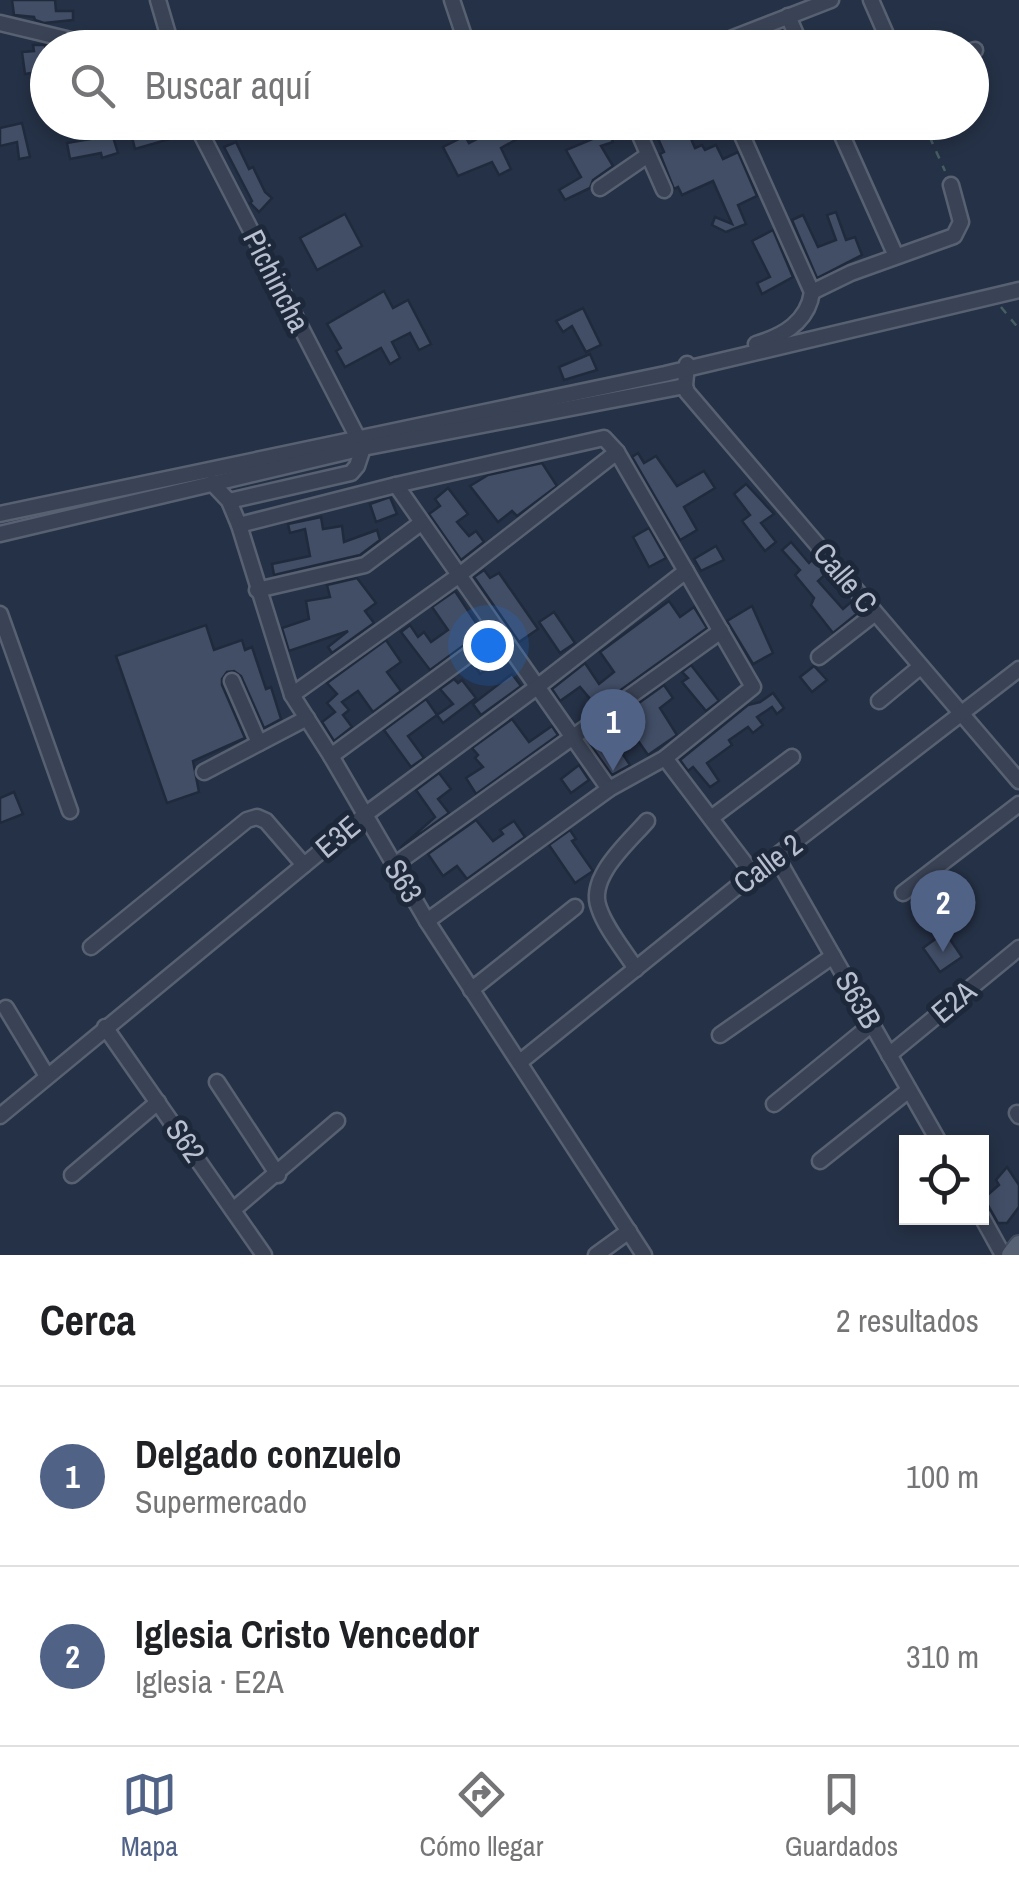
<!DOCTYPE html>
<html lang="es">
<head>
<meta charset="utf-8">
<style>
  body { margin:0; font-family:"Archivo Narrow",sans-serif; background:#f2f2f2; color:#202124 }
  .controls { position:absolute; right:30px; bottom:30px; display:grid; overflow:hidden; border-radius:0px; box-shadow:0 5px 15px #0003 }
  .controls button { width:90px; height:90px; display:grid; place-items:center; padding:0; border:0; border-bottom:2px solid #e0e0e0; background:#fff; color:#202124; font:50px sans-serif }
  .you { position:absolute; left:488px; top:645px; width:35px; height:35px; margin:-25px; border:8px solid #fff; border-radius:50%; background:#1a73e8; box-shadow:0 0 0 15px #1a73e833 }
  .badge { display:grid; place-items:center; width:65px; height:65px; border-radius:50%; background:#516287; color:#fff; font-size:32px; font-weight:700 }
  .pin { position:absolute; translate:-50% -82px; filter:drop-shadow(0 2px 5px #0008) }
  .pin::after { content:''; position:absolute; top:52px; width:35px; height:30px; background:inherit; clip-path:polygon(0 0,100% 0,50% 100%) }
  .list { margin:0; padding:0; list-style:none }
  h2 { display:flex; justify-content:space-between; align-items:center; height:130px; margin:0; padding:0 40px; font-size:42px }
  h2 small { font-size:32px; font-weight:400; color:#757577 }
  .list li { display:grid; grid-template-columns:65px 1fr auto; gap:30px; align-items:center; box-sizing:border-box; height:180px; padding:0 40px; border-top:2px solid #e0e0e0 }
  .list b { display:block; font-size:38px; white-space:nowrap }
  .list p { margin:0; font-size:32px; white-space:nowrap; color:#757577 }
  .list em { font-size:32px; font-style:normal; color:#757577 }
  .icon { flex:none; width:55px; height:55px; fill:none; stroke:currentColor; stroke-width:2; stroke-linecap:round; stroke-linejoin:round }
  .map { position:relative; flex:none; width:1019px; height:1255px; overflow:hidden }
  .search { position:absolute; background:#fff; box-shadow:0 5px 15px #0003; left:30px; right:30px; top:30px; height:110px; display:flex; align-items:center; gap:25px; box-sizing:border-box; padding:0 35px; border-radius:55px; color:#757577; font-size:38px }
  .sheet { height:490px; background:#fff }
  nav { display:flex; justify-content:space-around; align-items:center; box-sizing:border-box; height:140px; border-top:2px solid #e0e0e0; background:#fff; font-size:28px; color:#757577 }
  nav a { display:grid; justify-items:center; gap:5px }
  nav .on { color:#516287 }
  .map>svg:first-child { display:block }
  .building { fill:#424e66; stroke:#202a3d; stroke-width:2.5 }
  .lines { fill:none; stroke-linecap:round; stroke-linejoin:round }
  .minor-casing { stroke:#586172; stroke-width:19 }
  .major-casing { stroke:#434c5e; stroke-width:22 }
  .path { stroke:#465e62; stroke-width:2.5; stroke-dasharray:8 8; stroke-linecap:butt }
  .minor { stroke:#3a4355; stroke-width:14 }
  .major { stroke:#586275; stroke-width:18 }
  .labels { text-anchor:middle; stroke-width:10; stroke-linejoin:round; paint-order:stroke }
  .street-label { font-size:30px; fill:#b8bfce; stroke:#1e283b }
</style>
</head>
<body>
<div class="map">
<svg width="1019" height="1255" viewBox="0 0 1019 1255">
  <rect width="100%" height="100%" fill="#253146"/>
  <!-- building -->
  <g class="building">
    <path d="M12,0H55L56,11H73V20L44,23L35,20L34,17L14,15Z"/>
    <path d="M33,45H45L48,70L25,74L22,52L34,51Z"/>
    <path d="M93,122H165L170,139L135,149L131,133L113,137L118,153L102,158L101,153L70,159L67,143L96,138Z"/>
    <path d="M510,122H513L521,137L501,148L511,169L499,175L492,162L458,176L443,147L465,136L469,143Z"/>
    <path d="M658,122H684L695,148L702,145L705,150L716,145L723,159L738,152L757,196L738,205L746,224L726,232L712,225L715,217L732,224L713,181L682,195L678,187L674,189L660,154L664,152L652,125Z"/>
    <path d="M22,123L30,157L19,159L17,142L0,146V128Z"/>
    <path d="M609,132L613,142L601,146L613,166L593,180L590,188L565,200L559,190L581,177L566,150Z"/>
    <path d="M236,142L249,169L253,167L265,192L272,198L259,212L250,203L252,201L224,147Z"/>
    <path d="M836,212L846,240L855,237L862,255L817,278L792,220L803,215L818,247L836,240L827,215Z"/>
    <path d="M345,214L362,246L317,270L300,238Z"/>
    <path d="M773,230L793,277L762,294L757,283L770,277L752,241Z"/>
    <path d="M384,291L393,308L408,300L431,344L419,350L410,333L392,342L400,358L390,364L381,348L345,367L336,351L341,348L327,324Z"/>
    <path d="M583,308L601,345L586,352L572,326L563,332L556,321Z"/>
    <path d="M590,354L597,370L564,380L559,367Z"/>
    <path d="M638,453L644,463L656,456L677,486L704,471L715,488L684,507L697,530L680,540L632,457Z"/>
    <path d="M542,463L557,486L517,516L512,511L498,522L470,486L488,475Z"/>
    <path d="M746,484L774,514L761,523L776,542L765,551L742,521L750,515L734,494Z"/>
    <path d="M448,488L468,514L457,522L469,536L476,531L484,542L461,560L429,514L440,506L435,499Z"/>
    <path d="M390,497L397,514L376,522L370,504Z"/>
    <path d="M321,517L323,529L342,526L344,542L377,530L380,540L360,555L274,575L272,564L310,556L305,529L290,533L288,524Z"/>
    <path d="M649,528L666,558L649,567L633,537Z"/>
    <path d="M791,542L809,563L814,558L827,573L818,581L843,609L851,602L859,612L833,633L811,605L814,598L795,575L800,570L782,550Z"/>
    <path d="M716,546L724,560L701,571L694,559Z"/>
    <path d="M484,570L490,578L499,573L538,629L519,642L474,577Z"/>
    <path d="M357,578L376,603L365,611L374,623L332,653L328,647L348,631L289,651L282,628L309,619L306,601L330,597L327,585Z"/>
    <path d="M455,591L482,632L430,670L401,632L410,625L418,637L424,632L431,642L448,630L432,607Z"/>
    <path d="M669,601L680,617L694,607L707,628L597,707L580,687L560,701L552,689L585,663L599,684L614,672L600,652Z"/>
    <path d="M752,606L773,653L753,664L727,621Z"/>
    <path d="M554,612L575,643L560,653L539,622Z"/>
    <path d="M206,625L214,650L242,640L245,650L252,647L266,689L271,687L281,719L264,728L241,676L234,671L227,672L222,679V685L245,738L193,761L199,792L167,803L116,656Z"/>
    <path d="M386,640L401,662L387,672L401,691L373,712L358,691L342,702L349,710L343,715L352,727L334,741L322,722L335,712L327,703L337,694L327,683Z"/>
    <path d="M495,648L502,658L480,674L474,664Z"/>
    <path d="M691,665L719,701L706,711L682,682L688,678L682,672Z"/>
    <path d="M814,666L827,680L812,692L800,677Z"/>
    <path d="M512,674L521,686L481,715L473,704Z"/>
    <path d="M454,679L458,683L462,680L476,698L443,723L437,715L453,704L440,689Z"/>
    <path d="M664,685L673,698L660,708L677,735L648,755L632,732L616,744L630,765L612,775L587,740Z"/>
    <path d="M773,693L784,708L777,714L772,707L757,717L763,725L753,733L748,727L729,740L732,745L707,763L719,781L710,787L693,767L688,771L680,760L748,705L760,702Z"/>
    <path d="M426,699L437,715L408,736L424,758L411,767L384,730Z"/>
    <path d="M512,719L529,742L552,726L558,735L476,794L466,778L483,767L475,758L478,755L472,748Z"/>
    <path d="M579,765L589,780L571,793L561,779Z"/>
    <path d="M439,773L451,789L438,799L449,813L400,848L435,817L416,790Z"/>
    <path d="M14,792L23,814L0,823V798Z"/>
    <path d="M476,820L493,841L503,834L500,830L514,821L525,837L467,879L457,866L443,876L428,854Z"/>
    <path d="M570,830L576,839L572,841L593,871L575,883L549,845Z"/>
    <path d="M945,932L962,957L940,972L923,948Z"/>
    <path d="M1007,1167L1019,1185V1207L1007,1223H998L984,1198L999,1185L996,1180Z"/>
  </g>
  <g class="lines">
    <defs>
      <g id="minor">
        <path d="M158,0L172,48"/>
        <path d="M452,0L468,48"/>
        <path d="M871,0L892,48"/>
        <path d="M788,16L802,48"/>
        <path d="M0,23L104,48"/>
        <path d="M707,48L831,0"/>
        <path d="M972,51L975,50"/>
        <path d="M195,122L363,448L357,466L351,473L229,501"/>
        <path d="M432,122H466"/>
        <path d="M634,122L664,190"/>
        <path d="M736,122L812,292C808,322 783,336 756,344"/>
        <path d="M836,122L896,256"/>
        <path d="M600,188L648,155"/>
        <path d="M812,292L851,273L954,236L961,222L951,185"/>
        <path d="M687,364L685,386L687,392L1019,781"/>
        <path d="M212,483L229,501L239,525L292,695L331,756L427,921L644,1255"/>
        <path d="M396,485L609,789"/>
        <path d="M0,514L665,374L1019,290"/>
        <path d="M239,525L396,485L604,438L617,452L753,687L665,758L609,789L427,921"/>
        <path d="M0,534L363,448L685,386"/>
        <path d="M257,590L365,565L421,523"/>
        <path d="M0,614L70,811"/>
        <path d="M819,657L874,614"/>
        <path d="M232,681L259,743"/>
        <path d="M292,695L458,576L617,452"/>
        <path d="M879,701L920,667"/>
        <path d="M331,756L498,633"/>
        <path d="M665,758L753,874"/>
        <path d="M204,772L307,718"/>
        <path d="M711,818L792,757"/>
        <path d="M777,858L939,1142"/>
        <path d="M393,866L721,631"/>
        <path d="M903,893L1019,804"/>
        <path d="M91,947L247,820L257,817L266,821L304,865"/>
        <path d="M636,969C624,950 606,929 599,908C587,877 629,842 647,821"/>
        <path d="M471,990L575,907"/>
        <path d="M6,1008L47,1076"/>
        <path d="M105,1027L264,1255"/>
        <path d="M720,1035L833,956"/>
        <path d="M889,1055L1019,948"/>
        <path d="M520,1062L753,874L1019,669"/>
        <path d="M217,1082L278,1175"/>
        <path d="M774,1104L872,1024"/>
        <path d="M1017,1113L1019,1116"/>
        <path d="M0,1116L366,814L537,687L686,571"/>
        <path d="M820,1161L909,1090"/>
        <path d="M72,1175L158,1102"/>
        <path d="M233,1210L337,1121"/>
        <path d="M982,1217L1003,1255"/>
        <path d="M596,1255L629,1231"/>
      </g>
      <path id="major" d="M1011,1255L1019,1245"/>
    </defs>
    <!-- minor casing -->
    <use href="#minor" class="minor-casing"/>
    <!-- major casing -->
    <use href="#major" class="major-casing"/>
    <!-- path -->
    <g class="path">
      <path d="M923,122L945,171"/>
      <path d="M1001,307L1019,329"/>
    </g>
    <!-- minor -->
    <use href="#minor" class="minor"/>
    <!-- major -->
    <use href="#major" class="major"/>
  </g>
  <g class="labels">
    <!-- street labels -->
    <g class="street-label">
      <text transform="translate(276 281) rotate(63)" y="10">Pichincha</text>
      <text transform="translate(845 578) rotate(50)" y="10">Calle C</text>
      <text transform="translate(338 837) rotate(-40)" y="10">E3E</text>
      <text transform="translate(768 864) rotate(-37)" y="10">Calle 2</text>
      <text transform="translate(403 881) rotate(59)" y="10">S63</text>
      <text transform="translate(858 1000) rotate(60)" y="10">S63B</text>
      <text transform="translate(954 1002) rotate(-40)" y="10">E2A</text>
      <text transform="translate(185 1141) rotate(55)" y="10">S62</text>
    </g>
  </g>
</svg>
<div class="controls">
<button><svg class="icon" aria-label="locate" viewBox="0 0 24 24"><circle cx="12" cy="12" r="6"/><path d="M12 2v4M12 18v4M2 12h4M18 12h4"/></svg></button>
</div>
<div class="you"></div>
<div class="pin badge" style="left:613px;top:771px">1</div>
<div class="pin badge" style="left:943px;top:952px">2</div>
<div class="search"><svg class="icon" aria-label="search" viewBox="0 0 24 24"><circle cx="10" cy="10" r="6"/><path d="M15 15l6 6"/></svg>Buscar aquí</div>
</div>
<section class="sheet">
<h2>Cerca<small>2 resultados</small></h2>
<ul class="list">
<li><span class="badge">1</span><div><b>Delgado conzuelo</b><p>Supermercado</p></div><em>100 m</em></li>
<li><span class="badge">2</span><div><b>Iglesia Cristo Vencedor</b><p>Iglesia · E2A</p></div><em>310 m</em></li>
</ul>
</section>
<nav>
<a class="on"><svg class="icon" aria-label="map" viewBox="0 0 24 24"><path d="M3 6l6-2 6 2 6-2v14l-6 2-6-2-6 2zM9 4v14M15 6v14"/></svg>Mapa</a>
<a><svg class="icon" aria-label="directions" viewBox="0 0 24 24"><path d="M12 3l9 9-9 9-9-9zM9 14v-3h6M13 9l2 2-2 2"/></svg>Cómo llegar</a>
<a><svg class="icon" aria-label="saved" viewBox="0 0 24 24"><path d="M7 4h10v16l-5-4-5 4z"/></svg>Guardados</a>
</nav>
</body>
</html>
